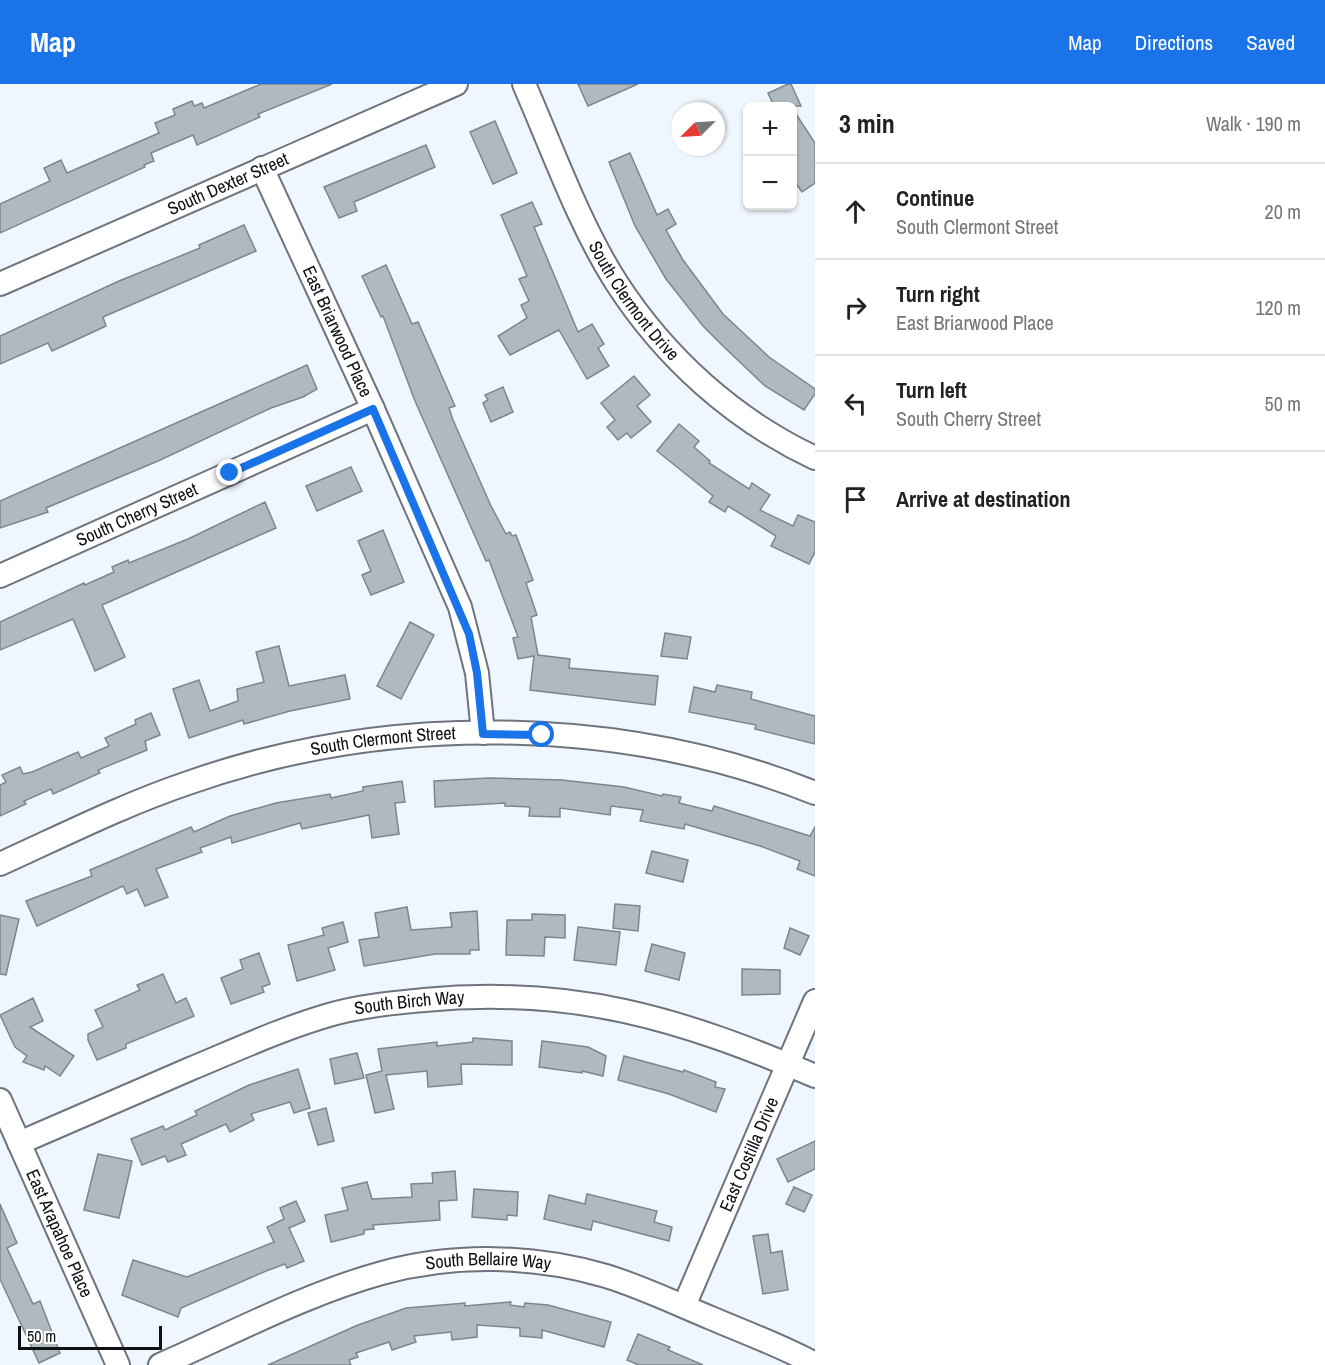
<!DOCTYPE html>
<html lang="en">
<head>
<meta charset="utf-8">
<style>
  body { margin:0; font-family:"Archivo Narrow",sans-serif; background:#f2f2f2; color:#222 }
  .controls { position:absolute; right:18px; top:18px; display:grid; overflow:hidden; border-radius:9px; box-shadow:0 2px 4px #0004 }
  .controls button { width:54px; height:54px; display:grid; place-items:center; padding:0; border:0; border-bottom:2px solid #e0e0e0; background:#fff; color:#222; font:30px sans-serif }
  .compass { position:absolute; left:671px; top:18px; width:54px; height:54px; border-radius:50%; background:#fff; box-shadow:0 2px 4px #0004; rotate:246deg }
  .scale { position:absolute; left:18px; bottom:15px; width:144px; box-sizing:border-box; padding-left:6px; border:3px solid #0e1014; border-top:0; font-size:16px; line-height:21px; white-space:nowrap; color:#0e1014; -webkit-text-stroke:4px #fff; paint-order:stroke }
  .stop { position:absolute; width:18px; height:18px; margin:-14px; border:4px solid #1a73e8; border-radius:50%; background:#fff }
  .stop.end { background:#1a73e8; border-color:#fff; box-shadow:0 2px 6px #0008 }
  .list { margin:0; padding:0; list-style:none }
  h2 { display:flex; justify-content:space-between; align-items:center; height:78px; margin:0; padding:0 24px; font-size:26px }
  h2 small { font-size:20px; font-weight:400; color:#767676 }
  .list li { display:grid; grid-template-columns:39px 1fr auto; gap:18px; align-items:center; box-sizing:border-box; height:96px; padding:0 24px; border-top:2px solid #e0e0e0 }
  .list b { display:block; font-size:22px; white-space:nowrap }
  .list p { margin:0; font-size:20px; white-space:nowrap; color:#767676 }
  .list em { font-size:20px; font-style:normal; color:#767676 }
  .icon { flex:none; width:33px; height:33px; fill:none; stroke:currentColor; stroke-width:2; stroke-linecap:round; stroke-linejoin:round }
  .map { position:relative; flex:none; width:815px; height:1281px; overflow:hidden }
  header { display:flex; align-items:center; gap:36px; box-sizing:border-box; height:84px; padding:0 30px; background:#1a73e8; color:#fff }
  header strong { font-size:28px }
  nav { display:flex; gap:33px; margin-inline-start:auto; font-size:21px }
  main { display:flex }
  aside { flex:1; background:#fff }
  .map>svg:first-child { display:block }
  .building { fill:#afb9c0; stroke:#7c868d; stroke-width:1.5 }
  .lines { fill:none; stroke-linecap:round; stroke-linejoin:round }
  .street-casing { stroke:#6e747d; stroke-width:26 }
  .street { stroke:#fff; stroke-width:22 }
  .route { stroke:#1a73e8; stroke-width:8 }
  .labels { text-anchor:middle; stroke-width:6; stroke-linejoin:round; paint-order:stroke }
  .street-label { font-size:18px; fill:#0e1014; stroke:#fff }
</style>
</head>
<body>
<header>
<strong>Map</strong>
<nav><a>Map</a><a>Directions</a><a>Saved</a></nav>
</header>
<main>
<div class="map">
<svg width="815" height="1281" viewBox="0 0 815 1281">
  <rect width="100%" height="100%" fill="#f0f6fe"/>
  <!-- building -->
  <g class="building">
    <path d="M261,0H332L258,30L260,33L197,61L193,51L151,69L154,77L144,81L145,83L0,149V120L50,97L44,84L61,76L67,89L83,82L159,49L155,39L175,31L173,25L192,17L194,22L202,19L204,24Z"/>
    <path d="M578,0H638L588,22Z"/>
    <path d="M788,0H791L801,22H774L768,9Z"/>
    <path d="M792,24L815,59V99L802,108L792,94Z"/>
    <path d="M495,37L517,89L493,100L470,48Z"/>
    <path d="M426,61L435,83L354,118L357,127L339,134L324,103Z"/>
    <path d="M630,69L657,131L668,125L676,140L666,146L683,176L723,230L769,273L815,305V310L804,326L765,302L725,264L703,242L666,195L635,142L609,78Z"/>
    <path d="M532,118L542,140L534,143L578,248L592,240L604,260L598,264L609,282L587,295L559,246L510,271L498,252L527,234L521,221L529,217L519,195L527,192L501,131Z"/>
    <path d="M244,141L256,167L103,233L106,242L65,261L52,267L48,259L0,280V252L119,197L200,164L199,161Z"/>
    <path d="M386,181L412,240L418,238L455,322L449,324L453,336L491,422L506,450L510,448L512,452L516,451L533,496L526,499L537,531L531,533L538,571L570,575L569,584L658,592L655,621L530,606L534,572L518,575L513,554L518,553L489,476L486,477L415,317L383,232L381,233L362,192Z"/>
    <path d="M307,281L317,305L303,313L271,324L158,377L46,424L48,428L0,444V417Z"/>
    <path d="M634,292L650,311L637,322L651,338L631,354L627,349L618,356L607,343L615,336L601,319Z"/>
    <path d="M503,303L513,328L491,338L483,319L488,316L485,311Z"/>
    <path d="M679,340L699,357L694,363L710,377L709,379L749,405L752,399L770,411L760,426L793,442L798,431L815,438V468L809,480L771,462L776,452L728,422L725,428L709,418L713,412L657,367Z"/>
    <path d="M351,383L362,407L317,427L306,402Z"/>
    <path d="M265,418L276,444L102,521L125,573L95,587L73,535L0,566V538L84,499L85,501L114,488L112,483L128,476L129,479L188,455Z"/>
    <path d="M383,446L404,498L371,511L362,491L371,487L358,457Z"/>
    <path d="M410,538L434,551L401,615L377,602Z"/>
    <path d="M665,549L691,553L687,575L661,572Z"/>
    <path d="M279,562L289,602L345,591L350,615L290,627L244,640L243,636L189,654L173,605L199,596L210,627L238,617L237,605L264,598L256,568Z"/>
    <path d="M717,601L752,608L751,615L815,632V660L755,645L756,641L689,628L694,603L715,608Z"/>
    <path d="M151,629L160,651L145,657L147,666L98,686L100,689L53,710L51,705L24,717L26,720L0,732V701L6,698L2,691L20,683L23,690L32,688L78,668L81,674L109,662L105,654L136,640L135,636Z"/>
    <path d="M489,694L562,696L624,703L662,712L663,710L681,713L679,719L712,727L714,722L810,752L815,743V792L797,785L800,777L760,762L685,740L684,745L640,737L643,726L611,722L610,731L560,724V733L529,732L530,723L505,722V719L435,723L434,697Z"/>
    <path d="M402,697L405,718L395,719L399,750L372,754L369,731L302,745L300,739L232,759L231,753L200,764L202,768L156,785L168,813L145,822L137,805L127,810L123,802L37,842L26,817L92,792L90,786L191,743L194,748L230,732L276,719L330,710L331,714L363,707V703Z"/>
    <path d="M652,767L688,776L683,798L646,789Z"/>
    <path d="M615,820L640,822L638,847L613,844Z"/>
    <path d="M407,823L411,846L452,843L450,829L477,827L479,866H470V870H435L364,882L359,856L379,853L375,829Z"/>
    <path d="M532,830L565,831V854L545,853L544,872L506,871L507,836H532Z"/>
    <path d="M0,831L19,835L6,891L0,890Z"/>
    <path d="M343,838L348,858L328,864L335,886L297,897L288,861L324,851L322,844Z"/>
    <path d="M578,843L620,848L616,881L574,876Z"/>
    <path d="M790,844L809,852L800,871L784,864Z"/>
    <path d="M652,860L685,869L679,896L645,887Z"/>
    <path d="M259,869L270,900L262,903L264,908L231,920L221,894L243,885L240,876Z"/>
    <path d="M742,885L780,886V910L742,911Z"/>
    <path d="M163,890L176,919L186,914L194,932L126,960V964L97,976L88,956V950L103,943L95,926L140,906L137,901Z"/>
    <path d="M33,914L43,937L30,943L74,972L60,992L45,982L44,986L23,978L27,972L15,963L0,931Z"/>
    <path d="M473,954L512,957V981L461,980L462,1000L428,1003L427,987L386,991L394,1025L375,1029L366,991L382,987L378,965L437,958V962L473,958Z"/>
    <path d="M542,957L588,963L606,972L603,992L582,987V989L539,983Z"/>
    <path d="M357,969L364,994L335,1000L330,975Z"/>
    <path d="M624,972L683,988L684,986L716,998L715,1003L725,1005L716,1028L669,1010L618,996Z"/>
    <path d="M298,985L310,1024L294,1029L290,1018L251,1030L254,1036L230,1048L226,1040L181,1060L186,1071L168,1078L165,1072L142,1081L131,1055L163,1042L165,1046L197,1031L195,1027L249,1001Z"/>
    <path d="M326,1024L334,1057L318,1061L308,1029Z"/>
    <path d="M815,1057V1085L788,1098L777,1075Z"/>
    <path d="M98,1070L132,1077L119,1134L84,1126Z"/>
    <path d="M455,1087L457,1116L439,1117L440,1136L373,1141L374,1145L364,1146V1150L331,1158L325,1131L348,1126L342,1104L367,1098L372,1115L412,1113L411,1100L433,1099L432,1089Z"/>
    <path d="M794,1103L812,1111L804,1128L786,1120Z"/>
    <path d="M474,1105L518,1108L517,1132L507,1131V1136L472,1133Z"/>
    <path d="M587,1110L657,1127L654,1138L672,1143L669,1157L593,1137L591,1146L544,1135L549,1111L585,1120Z"/>
    <path d="M296,1117L305,1137L289,1144L304,1177L287,1184L285,1180L266,1187L181,1224L178,1233L122,1211L133,1176L187,1193L274,1158L267,1143L284,1135L280,1124Z"/>
    <path d="M0,1120L17,1159L7,1164L33,1220L40,1217L60,1269L39,1279L0,1195Z"/>
    <path d="M768,1150L771,1169L782,1167L788,1206L763,1210L753,1152Z"/>
    <path d="M511,1218L510,1221L524,1223L525,1219L548,1221L611,1238L604,1263L542,1246V1254L520,1252V1244L477,1241V1253L452,1256L451,1248L414,1252L416,1258L392,1266L389,1258L356,1269L358,1273L349,1276L351,1281H268L358,1241L406,1224L465,1219V1222Z"/>
    <path d="M638,1250L670,1263L668,1266L703,1281H639L627,1276Z"/>
  </g>
  <g class="lines">
    <defs>
      <g id="street">
        <path id="s1" d="M524,0C552,64 579,140 616,198C665,274 734,336 815,374"/>
        <path id="s2" d="M262,84L373,325L460,523L477,589L483,649"/>
        <path id="s3" d="M0,200L456,0"/>
        <path id="s4" d="M0,492L373,325"/>
        <path id="s5" d="M0,780C62,752 123,721 188,699C386,629 620,631 815,709"/>
        <path id="s6" d="M0,1016L118,1281"/>
        <path id="s7" d="M19,1059C76,1034 133,1010 190,985C236,966 281,945 329,931C359,922 393,919 424,916C573,902 679,934 815,992"/>
        <path id="s8" d="M684,1222L815,917"/>
        <path id="s9" d="M160,1281C233,1249 306,1210 382,1189C455,1169 534,1171 606,1192C642,1203 677,1220 711,1234C746,1249 782,1262 815,1280"/>
      </g>
    </defs>
    <!-- street casing -->
    <use href="#street" class="street-casing"/>
    <!-- street -->
    <use href="#street" class="street"/>
  </g>
  <g class="lines">
    <!-- route -->
    <path class="route" d="M230,389L373,325L469,550L477,589L483,650L542,651"/>
  </g>
  <g class="labels">
    <!-- street labels -->
    <g class="street-label">
      <text dy="6" stroke="none"><textPath href="#s3" startOffset="249">South Dexter Street</textPath></text>
      <text dy="6" stroke="none"><textPath href="#s1" startOffset="244">South Clermont Drive</textPath></text>
      <text dy="6" stroke="none"><textPath href="#s2" startOffset="180">East Briarwood Place</textPath></text>
      <text dy="6" stroke="none"><textPath href="#s4" startOffset="150">South Cherry Street</textPath></text>
      <text dy="6" stroke="none"><textPath href="#s5" startOffset="405">South Clermont Street</textPath></text>
      <text dy="6" stroke="none"><textPath href="#s7" startOffset="417">South Birch Way</textPath></text>
      <text dy="6" stroke="none"><textPath href="#s8" startOffset="165">East Costilla Drive</textPath></text>
      <text dy="6" stroke="none"><textPath href="#s6" startOffset="146">East Arapahoe Place</textPath></text>
      <text dy="6" stroke="none"><textPath href="#s9" startOffset="348">South Bellaire Way</textPath></text>
    </g>
  </g>
</svg>
<div class="controls">
<button>+</button>
<button>−</button>
</div>
<svg class="compass" viewBox="-18 -18 36 36"><path d="M0-13l5 13h-10z" fill="#e53935"/><path d="M0 13l5-13h-10z" fill="#767676"/></svg>
<div class="scale">50 m</div>
<div class="stop" style="left:542px;top:651px"></div>
<div class="stop end" style="left:230px;top:389px"></div>
</div>
<aside>
<h2>3 min<small>Walk · 190 m</small></h2>
<ul class="list">
<li><svg class="icon" aria-label="ahead" viewBox="0 0 24 24"><path d="M12 20V5M6 11l6-6 6 6"/></svg><div><b>Continue</b><p>South Clermont Street</p></div><em>20 m</em></li>
<li><svg class="icon" aria-label="right" viewBox="0 0 24 24"><path d="M7 20v-9h11M14 6l5 5-5 5"/></svg><div><b>Turn right</b><p>East Briarwood Place</p></div><em>120 m</em></li>
<li><svg class="icon" aria-label="left" viewBox="0 0 24 24"><path d="M17 20v-9H6M10 6l-5 5 5 5"/></svg><div><b>Turn left</b><p>South Cherry Street</p></div><em>50 m</em></li>
<li><svg class="icon" aria-label="arrive" viewBox="0 0 24 24"><path d="M6 21V4h12l-3 4 3 4H6"/></svg><div><b>Arrive at destination</b></div></li>
</ul>
</aside>
</main>
</body>
</html>
